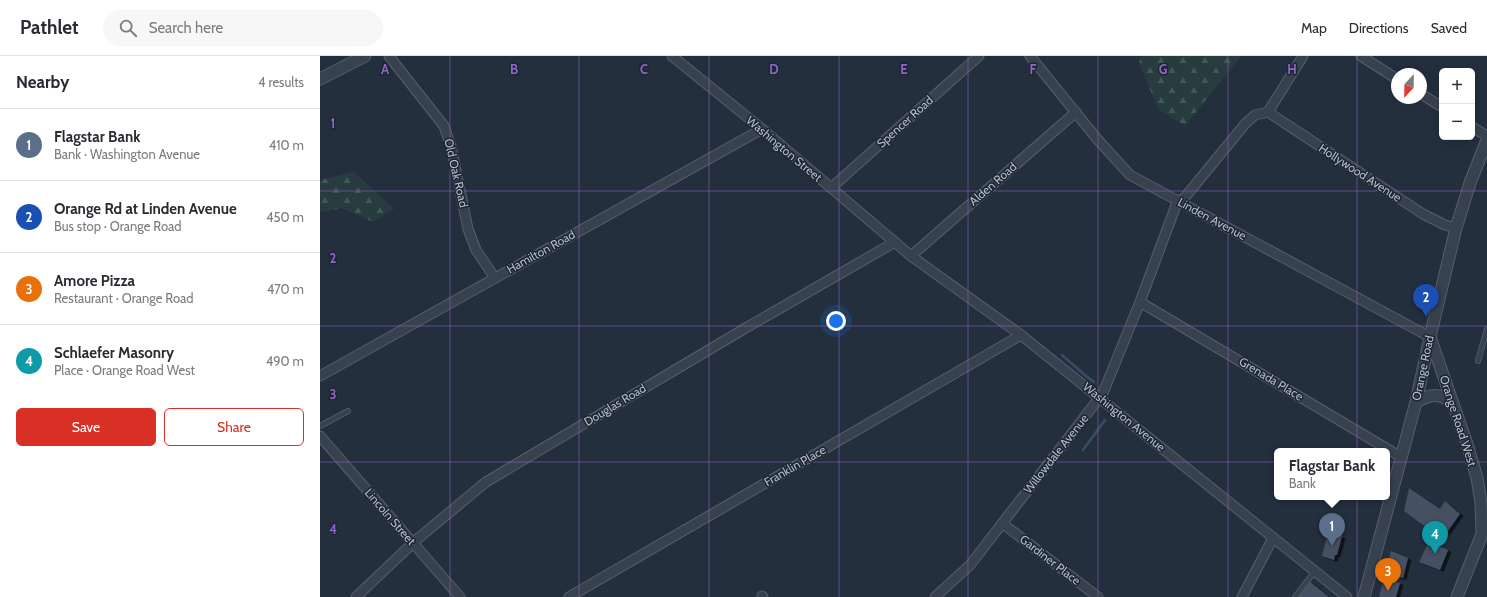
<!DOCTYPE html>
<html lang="en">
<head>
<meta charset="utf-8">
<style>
  body { margin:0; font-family:Cabin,sans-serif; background:#f7f7f7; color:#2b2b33 }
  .controls { position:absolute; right:12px; top:12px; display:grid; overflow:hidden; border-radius:6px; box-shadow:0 2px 10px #0003 }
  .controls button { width:36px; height:36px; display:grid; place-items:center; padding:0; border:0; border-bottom:1px solid #e1e1e2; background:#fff; color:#2b2b33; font:20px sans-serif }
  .compass { position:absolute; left:1071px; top:12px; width:36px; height:36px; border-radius:50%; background:#fff; box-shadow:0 2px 10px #0003; rotate:202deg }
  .you { position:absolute; left:516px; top:265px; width:14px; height:14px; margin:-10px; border:3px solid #fff; border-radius:50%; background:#1a73e8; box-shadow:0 0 0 6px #1a73e833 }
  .badge { display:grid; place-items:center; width:26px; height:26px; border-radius:50%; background:#d93025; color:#fff; font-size:13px; font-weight:700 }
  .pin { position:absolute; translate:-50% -33px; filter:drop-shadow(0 1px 2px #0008) }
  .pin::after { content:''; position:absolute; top:21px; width:14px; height:12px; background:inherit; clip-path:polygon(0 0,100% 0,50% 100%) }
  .popup { position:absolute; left:954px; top:392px; width:116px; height:52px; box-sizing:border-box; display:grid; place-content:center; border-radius:6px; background:#fff; filter:drop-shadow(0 1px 3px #0005); font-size:13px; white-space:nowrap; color:#7c7c81 }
  .popup b { font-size:15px; color:#2b2b33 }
  .popup::after { content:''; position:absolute; left:50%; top:100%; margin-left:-8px; border:8px solid transparent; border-top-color:#fff }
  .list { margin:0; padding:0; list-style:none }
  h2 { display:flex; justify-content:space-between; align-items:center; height:52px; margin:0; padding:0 16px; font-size:17px }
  h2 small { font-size:13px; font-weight:400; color:#7c7c81 }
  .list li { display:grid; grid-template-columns:26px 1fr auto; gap:12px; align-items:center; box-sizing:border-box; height:72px; padding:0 16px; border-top:1px solid #e1e1e2 }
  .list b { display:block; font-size:15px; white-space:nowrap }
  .list p { margin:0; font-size:13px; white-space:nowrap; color:#7c7c81 }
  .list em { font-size:13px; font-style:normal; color:#7c7c81 }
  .actions { display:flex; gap:8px; padding:12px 16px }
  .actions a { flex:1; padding:9px 0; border:1px solid #d93025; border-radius:6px; text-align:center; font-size:14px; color:#d93025 }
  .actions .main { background:#d93025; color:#fff }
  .icon { flex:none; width:22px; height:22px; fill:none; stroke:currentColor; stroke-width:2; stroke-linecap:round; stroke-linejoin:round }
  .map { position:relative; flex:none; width:1167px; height:541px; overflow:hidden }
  header { display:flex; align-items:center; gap:24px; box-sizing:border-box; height:56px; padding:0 20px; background:#fff; border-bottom:1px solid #e1e1e2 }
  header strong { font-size:19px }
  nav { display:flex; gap:22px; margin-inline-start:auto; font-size:14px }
  .search { width:280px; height:36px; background:#f7f7f7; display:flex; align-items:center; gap:10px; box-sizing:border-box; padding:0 14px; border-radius:22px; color:#7c7c81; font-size:15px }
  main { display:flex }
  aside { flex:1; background:#fff }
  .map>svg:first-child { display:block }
  .forest { fill:url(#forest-firs) }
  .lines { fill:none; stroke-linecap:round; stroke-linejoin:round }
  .stream { stroke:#394c67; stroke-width:2.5 }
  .building { fill:#455162; filter:url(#shadow) }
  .service-casing { stroke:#565f6c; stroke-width:6 }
  .minor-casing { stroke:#565f6c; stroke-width:11 }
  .tertiary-casing { stroke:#565f6c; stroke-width:13 }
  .service { stroke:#38414e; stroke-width:4.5 }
  .minor { stroke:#38414e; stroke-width:9 }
  .tertiary { stroke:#38414e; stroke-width:11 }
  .grid { fill:none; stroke:#9266c3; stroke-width:1; stroke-opacity:0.55 }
  .labels { text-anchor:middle; stroke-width:3; stroke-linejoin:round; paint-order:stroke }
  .street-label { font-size:12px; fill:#b4bcc9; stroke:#1d2633 }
  .grid-label { font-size:13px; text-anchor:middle; font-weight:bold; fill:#9266c3; stroke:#1d2633; stroke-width:3; stroke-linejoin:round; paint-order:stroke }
</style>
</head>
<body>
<header>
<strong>Pathlet</strong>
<div class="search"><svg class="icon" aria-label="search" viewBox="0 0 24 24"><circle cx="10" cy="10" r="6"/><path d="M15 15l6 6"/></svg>Search here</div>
<nav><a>Map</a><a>Directions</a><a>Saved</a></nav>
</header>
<main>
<aside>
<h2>Nearby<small>4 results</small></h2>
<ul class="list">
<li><span class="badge" style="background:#5c6f8a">1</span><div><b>Flagstar Bank</b><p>Bank · Washington Avenue</p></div><em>410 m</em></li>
<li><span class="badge" style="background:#1a4fb4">2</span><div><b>Orange Rd at Linden Avenue</b><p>Bus stop · Orange Road</p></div><em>450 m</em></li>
<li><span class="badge" style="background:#e8710a">3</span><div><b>Amore Pizza</b><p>Restaurant · Orange Road</p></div><em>470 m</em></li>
<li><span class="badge" style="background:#0f9aa8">4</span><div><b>Schlaefer Masonry</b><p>Place · Orange Road West</p></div><em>490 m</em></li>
</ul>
<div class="actions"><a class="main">Save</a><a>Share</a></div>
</aside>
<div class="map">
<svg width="1167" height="541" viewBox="0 0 1167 541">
  <defs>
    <pattern id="forest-firs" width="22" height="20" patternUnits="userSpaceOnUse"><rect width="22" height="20" fill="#263c3f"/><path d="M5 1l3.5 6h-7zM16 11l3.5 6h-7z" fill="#435659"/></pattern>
    <filter id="shadow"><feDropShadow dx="3.5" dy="2" stdDeviation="0" flood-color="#0009"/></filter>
  </defs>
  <rect width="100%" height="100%" fill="#242f3e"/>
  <!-- forest -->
  <g class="forest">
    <path d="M821,0H921L865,70L838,53L819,7Z"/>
    <path d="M34,116L74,153L53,166L22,152L0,156V124Z"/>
  </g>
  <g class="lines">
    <!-- stream -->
    <g class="stream">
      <path d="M742,299L766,320L774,326"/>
      <path d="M763,394L785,364"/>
    </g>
  </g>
  <!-- building -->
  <g class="building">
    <path d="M1089,432L1120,453L1125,445L1140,458L1122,483L1084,455Z"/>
    <path d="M1008,476L1022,480L1017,499H1015L1014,504L1002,500Z"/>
    <path d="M1109,485L1128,494L1120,514L1099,506Z"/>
    <path d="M1071,495L1088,502L1083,522L1065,518Z"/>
    <path d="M1064,522L1080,527L1076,541H1059Z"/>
    <path d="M989,525L1009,541H978Z"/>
  </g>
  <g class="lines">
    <defs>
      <g id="service">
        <path d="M1158,305L1167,273"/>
        <path d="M0,370L28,355"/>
        <path d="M975,541L995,515"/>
      </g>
      <g id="minor">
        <path d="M69,0L124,70L131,90L148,173L156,194L175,222"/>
        <path d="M352,0L442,73L591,200L701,279L1027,541"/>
        <path d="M710,0L778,84L810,119L1110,281"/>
        <path d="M1041,0L1077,23"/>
        <path d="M1101,38L1122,51"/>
        <path d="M948,56L1103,158L1125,169L1136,172"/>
        <path d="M1152,71L1167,80"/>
        <path d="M511,132L659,0"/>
        <path d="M861,146L925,68L935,59L948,56L983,0"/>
        <path d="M591,200L756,56"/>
        <path d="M820,246L1081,401"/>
        <path d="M0,320L442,73"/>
        <path d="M0,380L140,541"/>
        <path d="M682,467L778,541"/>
        <path d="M442,540L443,541"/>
        <path d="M36,541L95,485L166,426L424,273L575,186"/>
        <path d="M249,541L701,279"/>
        <path d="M615,541L650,509L783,337L820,246L858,144"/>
        <path d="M922,541L953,482"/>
      </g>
      <g id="tertiary">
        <path d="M0,23L45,0"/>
        <path d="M1110,281L1147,388L1157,422L1161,447L1162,478L1137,541"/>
        <path d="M1096,346C1110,338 1121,336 1133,348"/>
        <path d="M1044,541L1096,346L1110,281L1136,172L1150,127L1167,84"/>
      </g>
    </defs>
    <!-- service casing -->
    <use href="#service" class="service-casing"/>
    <!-- minor casing -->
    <use href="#minor" class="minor-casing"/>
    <!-- tertiary casing -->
    <use href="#tertiary" class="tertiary-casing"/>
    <!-- service -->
    <use href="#service" class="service"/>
    <!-- minor -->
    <use href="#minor" class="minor"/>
    <!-- tertiary -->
    <use href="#tertiary" class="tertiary"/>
  </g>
  <!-- grid -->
  <path class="grid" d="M130,0V541M259,0V541M389,0V541M519,0V541M648,0V541M778,0V541M908,0V541M1037,0V541M0,135H1167M0,270H1167M0,406H1167"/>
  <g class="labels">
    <!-- street labels -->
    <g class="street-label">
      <text transform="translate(585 66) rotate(-42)" y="4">Spencer Road</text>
      <text transform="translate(464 93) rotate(40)" y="4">Washington Street</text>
      <text transform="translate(136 117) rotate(77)" y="4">Old Oak Road</text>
      <text transform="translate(1040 117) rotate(33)" y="4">Hollywood Avenue</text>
      <text transform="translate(673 128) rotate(-41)" y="4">Alden Road</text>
      <text transform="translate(892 163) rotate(28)" y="4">Linden Avenue</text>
      <text transform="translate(221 196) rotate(-29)" y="4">Hamilton Road</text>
      <text transform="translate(1103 312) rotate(-78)" y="4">Orange Road</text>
      <text transform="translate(951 323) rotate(31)" y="4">Grenada Place</text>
      <text transform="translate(295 349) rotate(-31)" y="4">Douglas Road</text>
      <text transform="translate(804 361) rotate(39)" y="4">Washington Avenue</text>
      <text transform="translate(1138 365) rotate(72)" y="4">Orange Road West</text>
      <text transform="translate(736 398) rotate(-52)" y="4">Willowdale Avenue</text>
      <text transform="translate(475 410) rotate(-30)" y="4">Franklin Place</text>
      <text transform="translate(70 461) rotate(49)" y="4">Lincoln Street</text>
      <text transform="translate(730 504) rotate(38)" y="4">Gardiner Place</text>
    </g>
  </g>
  <g class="grid-label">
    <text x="65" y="18">A</text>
    <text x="194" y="18">B</text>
    <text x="324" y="18">C</text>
    <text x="454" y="18">D</text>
    <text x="584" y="18">E</text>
    <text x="713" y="18">F</text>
    <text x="843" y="18">G</text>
    <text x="972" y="18">H</text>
    <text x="13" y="72">1</text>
    <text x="13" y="207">2</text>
    <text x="13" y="343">3</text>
    <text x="13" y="478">4</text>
  </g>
</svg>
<div class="controls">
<button>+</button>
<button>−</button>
</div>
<svg class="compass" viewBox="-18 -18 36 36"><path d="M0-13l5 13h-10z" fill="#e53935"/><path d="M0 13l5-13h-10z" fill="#7c7c81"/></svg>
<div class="you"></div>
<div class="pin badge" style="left:1012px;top:490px;background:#5c6f8a">1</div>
<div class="popup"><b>Flagstar Bank</b>Bank</div>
<div class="pin badge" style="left:1106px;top:261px;background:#1a4fb4">2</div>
<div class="pin badge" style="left:1068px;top:535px;background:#e8710a">3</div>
<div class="pin badge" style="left:1115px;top:498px;background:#0f9aa8">4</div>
</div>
</main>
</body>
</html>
